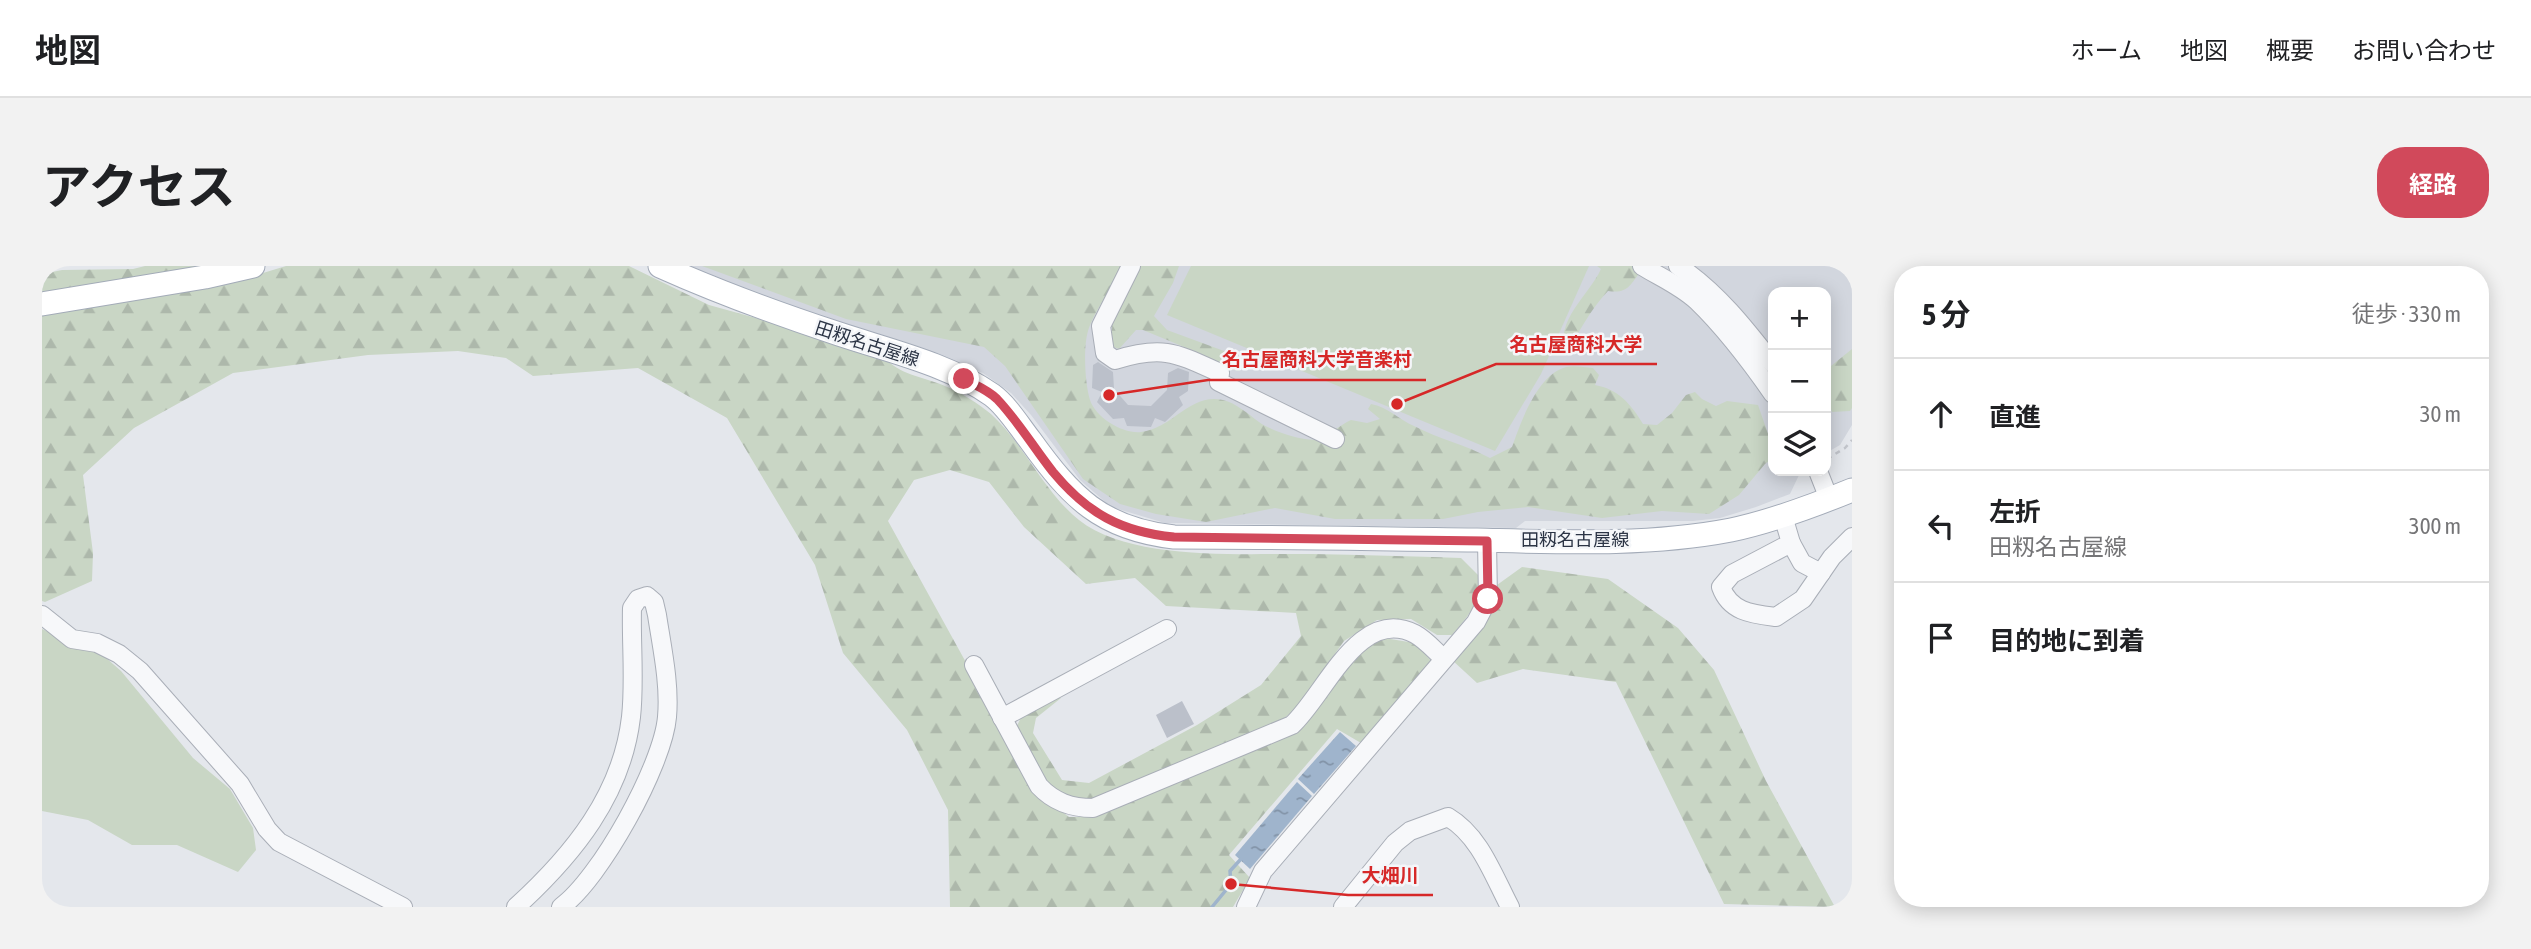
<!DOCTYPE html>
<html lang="ja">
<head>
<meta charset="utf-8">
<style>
  body { margin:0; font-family:"Asap Condensed","Noto Sans JP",sans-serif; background:#f2f2f2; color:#202124 }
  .controls { position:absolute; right:21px; top:21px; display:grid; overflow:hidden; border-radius:14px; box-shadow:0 4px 18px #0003 }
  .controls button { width:63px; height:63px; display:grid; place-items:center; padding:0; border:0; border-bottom:2px solid #e0e0e0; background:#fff; color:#202124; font:35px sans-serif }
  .stop { position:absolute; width:21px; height:21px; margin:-16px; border:5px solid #d1495b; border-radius:50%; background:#fff }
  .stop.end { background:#d1495b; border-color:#fff; box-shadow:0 2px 7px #0008 }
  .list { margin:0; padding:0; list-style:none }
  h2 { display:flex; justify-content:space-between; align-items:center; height:91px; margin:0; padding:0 28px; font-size:30px }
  h2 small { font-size:23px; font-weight:400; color:#757577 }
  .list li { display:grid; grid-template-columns:46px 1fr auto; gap:21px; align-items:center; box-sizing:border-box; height:112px; padding:0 28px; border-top:2px solid #e0e0e0 }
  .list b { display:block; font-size:26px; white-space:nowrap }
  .list p { margin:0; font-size:23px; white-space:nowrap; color:#757577 }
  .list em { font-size:23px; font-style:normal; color:#757577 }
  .icon { flex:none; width:38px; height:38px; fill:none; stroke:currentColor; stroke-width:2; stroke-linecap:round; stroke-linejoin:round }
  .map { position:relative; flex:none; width:1810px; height:641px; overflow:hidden; border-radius:28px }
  header { display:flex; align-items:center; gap:42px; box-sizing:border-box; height:98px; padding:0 35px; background:#fff; border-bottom:2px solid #e0e0e0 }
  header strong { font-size:33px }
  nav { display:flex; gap:38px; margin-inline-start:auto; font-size:24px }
  .intro { display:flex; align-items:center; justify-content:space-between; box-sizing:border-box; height:168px; padding:0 42px }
  h1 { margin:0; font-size:49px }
  .button { padding:18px 32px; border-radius:28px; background:#d1495b; color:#fff; font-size:24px; font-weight:700 }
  main { display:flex; gap:42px; padding:0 42px }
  aside { flex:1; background:#fff; border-radius:28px; box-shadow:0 4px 18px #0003 }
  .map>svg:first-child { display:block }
  .built { fill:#d2d6de }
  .green { fill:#c9d6c5 }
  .forest { fill:url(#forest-firs) }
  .water { fill:url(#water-ripples) }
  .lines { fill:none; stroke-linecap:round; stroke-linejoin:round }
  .stream { stroke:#9fb4cc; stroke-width:3.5 }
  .building { fill:#bbc0ca }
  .minor-casing { stroke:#a9aeb7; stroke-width:20 }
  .major-casing { stroke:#a3abb8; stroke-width:25 }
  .path { stroke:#c2c5cb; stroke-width:2.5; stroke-dasharray:5 5; stroke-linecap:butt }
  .minor { stroke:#f7f8fa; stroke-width:18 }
  .major { stroke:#fff; stroke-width:23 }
  .route { stroke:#d1495b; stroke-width:9 }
  .labels { text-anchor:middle; stroke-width:5; stroke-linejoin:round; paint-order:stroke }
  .street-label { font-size:18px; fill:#2b3445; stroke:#f4f6f9 }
  .leader { fill:none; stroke:#d62828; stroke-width:2.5 }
  .callout-dot { fill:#d62828; stroke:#f4f6f9; stroke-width:2.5 }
  .callout-label { font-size:19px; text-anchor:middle; font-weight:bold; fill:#d62828; stroke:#f4f6f9; stroke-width:5; stroke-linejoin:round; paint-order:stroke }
</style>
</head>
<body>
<header>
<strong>地図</strong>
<nav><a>ホーム</a><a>地図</a><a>概要</a><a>お問い合わせ</a></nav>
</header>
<div class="intro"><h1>アクセス</h1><a class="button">経路</a></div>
<main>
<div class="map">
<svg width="1810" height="641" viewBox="0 0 1810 641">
  <defs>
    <pattern id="forest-firs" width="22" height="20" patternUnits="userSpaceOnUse" patternTransform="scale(1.75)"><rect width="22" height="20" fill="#c9d6c5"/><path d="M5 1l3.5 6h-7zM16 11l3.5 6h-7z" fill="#adb8ab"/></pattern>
    <pattern id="water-ripples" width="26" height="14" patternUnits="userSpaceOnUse" patternTransform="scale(1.75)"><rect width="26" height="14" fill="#9fb4cc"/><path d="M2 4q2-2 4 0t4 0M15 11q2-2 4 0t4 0" fill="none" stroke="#8293a7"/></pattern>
  </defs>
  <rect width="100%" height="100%" fill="#e4e7ec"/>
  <!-- built -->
  <path class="built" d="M640,0H1810V159L1798,179L1784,187V26H1731V205H1761L1757,209L1748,228L1714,241L1678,252L1651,255H1483L1474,262L1123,257L1069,241L1038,214L989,149L969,127L941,107L857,74L820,67Z"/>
  <!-- green -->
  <g class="green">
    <path d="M1149,0H1547L1499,108L1453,185L1125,49Z"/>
    <path d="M0,363L63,391L79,405L151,492L188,523L211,562L214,584L196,606L135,579H90L46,554L0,545Z"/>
  </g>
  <!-- forest -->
  <g class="forest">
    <path d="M103,0H166L0,30V8L20,4L91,3Z"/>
    <path d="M244,0H587L667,39L739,59L846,95C860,109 885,112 903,120C918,126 937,138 949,148C983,179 1001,225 1037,254C1089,296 1205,287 1270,288C1320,289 1370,290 1419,292L1438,311C1435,340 1429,347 1410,369H1395L1369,353L1335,354L1302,375L1255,442L1227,464L1056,536H1026L1002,521L973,464L981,447L1007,432H1019L994,452L991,467L1020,514L1047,517L1155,459L1219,419L1259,370L1254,347L1124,340L1093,312L1044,318L982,261L947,216L908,204L872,214L846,255L996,527L1027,551H1046L1077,541L1251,464L1315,386L1336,371L1373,377L1391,397L1319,477L1295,463L1187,589L1208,612L1191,641H908L906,544L865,464L801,387L773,299L685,152L596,102L491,110L464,92L416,85L326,89L191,107L92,162L41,209L51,287L50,315L3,336L0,335V46L211,10Z"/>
    <path d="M660,0H1081C1072,17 1051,48 1046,65C1041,82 1043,118 1048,134C1054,152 1081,168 1099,166C1132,162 1147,127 1181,134C1194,137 1206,148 1217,156C1227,164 1265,177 1277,173C1288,168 1298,159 1309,154L1325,157L1338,153L1326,143L1329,138C1346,141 1356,153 1372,160C1397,173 1424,179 1448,192L1470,181C1479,156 1495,109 1524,101C1532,99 1542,101 1551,102L1557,109L1553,119C1576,123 1589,138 1601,158L1615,159L1630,147L1644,129L1653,126L1660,133L1674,140L1685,135L1716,139L1731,182V192L1723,198L1697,229L1667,248L1620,245L1560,252L1486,241L1436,246L1401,253H1293L1233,242L1164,256L1114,248L1078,238L1041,213L963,100L942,81L804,53Z"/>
    <path d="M1094,0H1137L1131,17L1112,50L1125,64L1193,89L1201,103L1196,105L1182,101L1159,88L1101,64H1094L1077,83L1069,80L1071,46Z"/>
    <path d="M1555,0H1591L1599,5C1588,19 1586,28 1566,25C1548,44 1537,66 1524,88C1512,54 1546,31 1559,3Z"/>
    <path d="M1810,83V142L1808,145L1790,146L1784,132V104Z"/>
    <path d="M1480,301L1566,313L1636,362L1672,404L1724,515L1793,641L1682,638L1574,416L1481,403L1435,417L1410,394L1451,345L1455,319Z"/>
  </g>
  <!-- water -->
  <g class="water">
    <path d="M1298,466L1314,480L1272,528L1256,513Z"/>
    <path d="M1255,516L1270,530L1208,603L1193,589Z"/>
  </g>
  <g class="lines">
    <!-- stream -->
    <path class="stream" d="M1170,641L1189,618L1188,605L1199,593"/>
  </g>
  <!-- building -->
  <g class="building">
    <path d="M1056,96L1071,106L1072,123L1086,139L1109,140L1125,124L1126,107L1136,102L1147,106L1146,125L1137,131L1141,139L1123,156L1113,152L1109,161L1085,160L1082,152L1071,153L1055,136L1060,126L1050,122L1051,99Z"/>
    <path d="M1140,435L1152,458L1125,472L1114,449Z"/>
  </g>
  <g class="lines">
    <defs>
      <g id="minor">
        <path d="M1089,0L1059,60L1063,87L1073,94C1121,79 1134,87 1178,107L1177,116L1293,173"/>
        <path d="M1600,0C1618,11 1639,20 1655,35C1684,63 1708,95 1731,128"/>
        <path d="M1636,0C1674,25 1703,62 1731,98"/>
        <path d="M1776,205L1787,233"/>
        <path d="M1741,250L1749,277L1690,308L1679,321C1688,346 1710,348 1734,351L1761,333L1790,291L1810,271"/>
        <path d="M1749,277L1760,297L1779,307"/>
        <path d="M0,349L30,373L55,377L77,388L98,405L198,518L225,563L237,576L361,641"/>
        <path d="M932,399L997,520C1012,536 1029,542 1051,542L1250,459C1283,429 1317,339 1373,368C1384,374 1392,384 1401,392"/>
        <path d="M960,452L1125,363"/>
        <path d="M474,641C531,589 580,529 589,451C593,415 589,378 590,342L596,333L605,330L612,336L615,349C620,382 628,418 625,451C621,499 558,613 519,641"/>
        <path d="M1204,641L1221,605L1434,356L1446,333L1445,275"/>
        <path d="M1301,641L1353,577L1368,565L1406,551C1438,570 1451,609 1468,641"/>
      </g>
      <g id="major">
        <path d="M618,0C676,26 736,48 797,68C848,85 906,98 950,129C965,140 977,160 988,174C1029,231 1059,263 1132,271C1233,271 1334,273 1435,274C1519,276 1606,280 1689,264C1731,255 1771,240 1810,224"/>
        <path d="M0,38L163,11L211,0"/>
      </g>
    </defs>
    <!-- minor casing -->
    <use href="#minor" class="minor-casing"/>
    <!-- major casing -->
    <use href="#major" class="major-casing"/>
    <!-- path -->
    <path class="path" d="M1785,193L1803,182L1810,174"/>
    <!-- minor -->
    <use href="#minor" class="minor"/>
    <!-- major -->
    <use href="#major" class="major"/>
  </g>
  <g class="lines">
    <!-- route -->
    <path class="route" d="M922,113C933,119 946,124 955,133C976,155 992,182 1011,206C1045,247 1079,266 1132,271L1445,275L1446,333"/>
  </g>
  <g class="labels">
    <!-- street labels -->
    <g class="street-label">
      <text transform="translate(825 78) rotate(18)" y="6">田籾名古屋線</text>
      <text x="1533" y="280">田籾名古屋線</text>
    </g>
  </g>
  <!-- callouts -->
  <path class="leader" d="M1355 138L1454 98H1615M1067 129L1166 114H1384M1189 618L1306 629H1391"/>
  <g class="callout-dot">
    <circle cx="1355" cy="138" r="7"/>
    <circle cx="1067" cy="129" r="7"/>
    <circle cx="1189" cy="618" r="7"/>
  </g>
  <g class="callout-label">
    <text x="1534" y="85">名古屋商科大学</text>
    <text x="1275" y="100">名古屋商科大学音楽村</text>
    <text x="1348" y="616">大畑川</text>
  </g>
</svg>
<div class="controls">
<button>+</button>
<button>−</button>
<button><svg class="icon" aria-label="layers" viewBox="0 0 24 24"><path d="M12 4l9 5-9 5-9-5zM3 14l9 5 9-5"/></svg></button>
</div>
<div class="stop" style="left:1446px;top:333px"></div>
<div class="stop end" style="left:922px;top:113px"></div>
</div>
<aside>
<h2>5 分<small>徒歩 · 330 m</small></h2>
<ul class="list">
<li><svg class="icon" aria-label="ahead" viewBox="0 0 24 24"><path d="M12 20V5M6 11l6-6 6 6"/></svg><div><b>直進</b></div><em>30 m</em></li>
<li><svg class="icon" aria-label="left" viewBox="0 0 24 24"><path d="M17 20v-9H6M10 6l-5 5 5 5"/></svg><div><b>左折</b><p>田籾名古屋線</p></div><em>300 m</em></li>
<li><svg class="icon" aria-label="arrive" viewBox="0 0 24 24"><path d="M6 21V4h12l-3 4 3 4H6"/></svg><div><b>目的地に到着</b></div></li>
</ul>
</aside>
</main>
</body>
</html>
